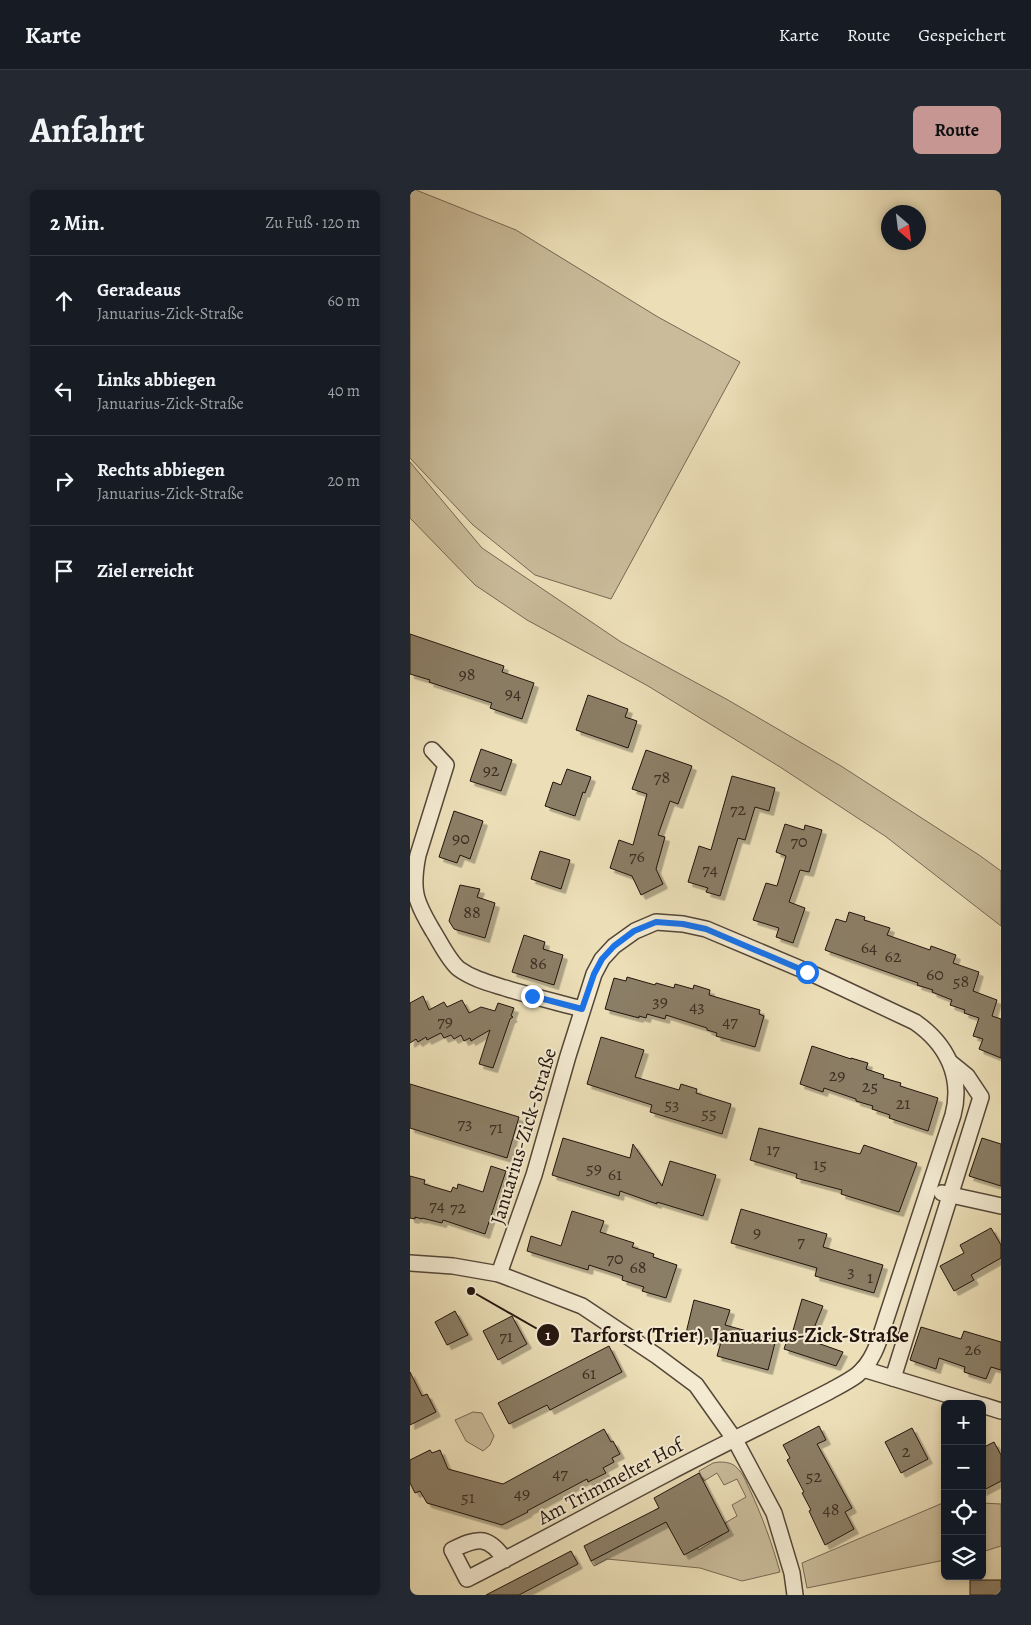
<!DOCTYPE html>
<html lang="de">
<head>
<meta charset="utf-8">
<style>
  body { margin:0; font-family:Alegreya,serif; background:#242831; color:#f1f3f6 }
  .controls { position:absolute; right:15px; bottom:15px; display:grid; overflow:hidden; border-radius:8px; box-shadow:0 2px 8px #0003 }
  .controls button { width:45px; height:45px; display:grid; place-items:center; padding:0; border:0; border-bottom:1px solid #363941; background:#171b24; color:#f1f3f6; font:25px sans-serif }
  .compass { position:absolute; left:471px; top:15px; width:45px; height:45px; border-radius:50%; background:#171b24; box-shadow:0 2px 8px #0003; rotate:152deg }
  .stop { position:absolute; width:15px; height:15px; margin:-11px; border:4px solid #1a73e8; border-radius:50%; background:#fff }
  .stop.end { background:#1a73e8; border-color:#fff; box-shadow:0 1px 5px #0008 }
  .list { margin:0; padding:0; list-style:none }
  h2 { display:flex; justify-content:space-between; align-items:center; height:65px; margin:0; padding:0 20px; font-size:21px }
  h2 small { font-size:16px; font-weight:400; color:#9ea1a6 }
  .list li { display:grid; grid-template-columns:32px 1fr auto; gap:15px; align-items:center; box-sizing:border-box; height:90px; padding:0 20px; border-top:1px solid #363941 }
  .list b { display:block; font-size:19px; white-space:nowrap }
  .list p { margin:0; font-size:16px; white-space:nowrap; color:#9ea1a6 }
  .list em { font-size:16px; font-style:normal; color:#9ea1a6 }
  .icon { flex:none; width:28px; height:28px; fill:none; stroke:currentColor; stroke-width:2; stroke-linecap:round; stroke-linejoin:round }
  .map { position:relative; flex:none; width:591px; height:1405px; overflow:hidden; border-radius:8px }
  header { display:flex; align-items:center; gap:30px; box-sizing:border-box; height:70px; padding:0 25px; background:#171b24; border-bottom:1px solid #363941 }
  header strong { font-size:24px }
  nav { display:flex; gap:28px; margin-inline-start:auto; font-size:18px }
  .intro { display:flex; align-items:center; justify-content:space-between; box-sizing:border-box; height:120px; padding:0 30px }
  h1 { margin:0; font-size:35px }
  .button { padding:12px 22px; border-radius:8px; background:#c59692; color:#111; font-size:18px; font-weight:700 }
  main { display:flex; gap:30px; padding:0 30px }
  aside { flex:1; background:#171b24; border-radius:8px; box-shadow:0 2px 8px #0003 }
  .map>svg:first-child { display:block }
  .green { fill:#cabc9b; stroke:#766854 }
  .building { fill:#8b7e66; stroke:#22140d; filter:url(#shadow) }
  .lines { fill:none; stroke-linecap:round; stroke-linejoin:round }
  .street-casing { stroke:#544738; stroke-width:18 }
  .street { stroke:#f3ead1; stroke-width:15 }
  .route { stroke:#1a73e8; stroke-width:6 }
  .labels { text-anchor:middle; stroke-width:4; stroke-linejoin:round; paint-order:stroke }
  .number-label { font-size:18px; fill:#3c2e23 }
  .street-label { font-size:20px; fill:#22140d; stroke:#f3ead1 }
  .leader { fill:none; stroke:#22140d; stroke-width:2 }
  .callout-dot { fill:#22140d; stroke:#f3ead1; stroke-width:2 }
  .mark-label { font-size:15px; text-anchor:middle; font-weight:bold; fill:#fff }
  .callout-label { font-size:21px; text-anchor:middle; font-weight:bold; fill:#22140d; stroke:#f3ead1; stroke-width:4; stroke-linejoin:round; paint-order:stroke }
</style>
</head>
<body>
<header>
<strong>Karte</strong>
<nav><a>Karte</a><a>Route</a><a>Gespeichert</a></nav>
</header>
<div class="intro"><h1>Anfahrt</h1><a class="button">Route</a></div>
<main>
<aside>
<h2>2 Min.<small>Zu Fuß · 120 m</small></h2>
<ul class="list">
<li><svg class="icon" aria-label="ahead" viewBox="0 0 24 24"><path d="M12 20V5M6 11l6-6 6 6"/></svg><div><b>Geradeaus</b><p>Januarius-Zick-Straße</p></div><em>60 m</em></li>
<li><svg class="icon" aria-label="left" viewBox="0 0 24 24"><path d="M17 20v-9H6M10 6l-5 5 5 5"/></svg><div><b>Links abbiegen</b><p>Januarius-Zick-Straße</p></div><em>40 m</em></li>
<li><svg class="icon" aria-label="right" viewBox="0 0 24 24"><path d="M7 20v-9h11M14 6l5 5-5 5"/></svg><div><b>Rechts abbiegen</b><p>Januarius-Zick-Straße</p></div><em>20 m</em></li>
<li><svg class="icon" aria-label="arrive" viewBox="0 0 24 24"><path d="M6 21V4h12l-3 4 3 4H6"/></svg><div><b>Ziel erreicht</b></div></li>
</ul>
</aside>
<div class="map">
<svg width="591" height="1405" viewBox="0 0 591 1405">
  <defs>
    <filter id="shadow"><feDropShadow dx="4.5" dy="4.5" stdDeviation="0" flood-color="#0004"/></filter>
  </defs>
  <rect width="100%" height="100%" fill="#ecdfb8"/>
  <filter id="stains"><feTurbulence type="fractalNoise" baseFrequency=".004" numOctaves="4"/><feColorMatrix values="0 0 0 0 .2 0 0 0 0 .09 0 0 0 0 .02 0 0 0 .5 -.17"/></filter>
  <radialGradient id="worn" r=".72"><stop offset=".6" stop-color="#630" stop-opacity="0"/><stop offset="1" stop-color="#630" stop-opacity=".3"/></radialGradient>
  <!-- green -->
  <g class="green">
    <path d="M0,0H6L106,40L248,127L330,172L201,409L125,385L63,335L0,268Z"/>
    <path d="M0,272L72,358L211,452L318,510L431,576L569,665L591,681V736L475,646L370,577L238,496L117,430L65,395L0,328Z"/>
    <path d="M63,1222L72,1223L84,1246L80,1255L73,1261L56,1251L45,1230Z"/>
    <path d="M309,1272C316,1272 323,1273 327,1278C333,1283 336,1292 339,1298C352,1326 362,1353 370,1382L332,1391L290,1378L197,1369L184,1376L181,1371L252,1333L245,1320L249,1318L274,1364L287,1358L289,1360L318,1341L315,1333L327,1326L322,1315L336,1307L327,1289L314,1295L307,1283L294,1291L289,1281L303,1273Z"/>
    <path d="M535,1312V1370L397,1398L392,1373Z"/>
    <path d="M572,1313L591,1314V1356L572,1362Z"/>
  </g>
  <!-- building -->
  <g class="building">
    <path d="M0,444L94,476L92,482L124,493L112,529L80,518L82,513L19,492L20,490L0,484Z"/>
    <path d="M178,505L218,519L215,527L227,531L218,558L166,540Z"/>
    <path d="M71,559L102,570L91,601L60,591Z"/>
    <path d="M236,560L282,576L268,614L260,611L248,645L255,647L246,679L253,694L231,705L222,686L200,678L209,650L223,655L237,604L222,599Z"/>
    <path d="M157,579L181,587L175,603L173,602L165,626L135,616L143,592L151,595Z"/>
    <path d="M322,586L365,598L359,621L345,617L335,650L328,648L310,706L296,702L298,698L278,692L289,656L301,660Z"/>
    <path d="M44,621L73,631L60,669L50,665L47,673L29,667Z"/>
    <path d="M375,634L394,640L395,635L412,640L399,682L390,680L379,712L395,718L383,753L366,747L369,738L343,730L356,693L367,696L376,666L366,662Z"/>
    <path d="M130,661L160,670L151,699L121,689Z"/>
    <path d="M50,695L70,699L67,707L85,713L75,748L44,739L39,731Z"/>
    <path d="M439,722L455,727L454,730L480,738L477,745L520,760L521,756L546,765L543,773L569,782L563,801L587,810L582,826L591,829V868L569,859L573,849L563,846L569,828L554,823L555,820L540,815L542,810L522,802L523,800L507,795L508,793L415,760L426,729L436,732Z"/>
    <path d="M114,745L135,752L133,759L153,765L144,795L102,782Z"/>
    <path d="M217,787L245,795L246,793L264,798L265,794L283,799L284,795L300,800L299,805L350,820L349,824L354,826L345,857L306,846L307,843L297,840V838L256,825L255,829L237,824L236,828L229,826V828L195,819L204,788L216,791Z"/>
    <path d="M13,806L19,820L34,812L37,817L52,810L59,823L71,817L85,821L88,813L104,818L101,826L103,827L100,829L83,878L69,874L80,840L61,851L60,848L54,851L51,845L44,849L41,845L34,848L31,843L17,850L16,847L8,852L6,849L0,853V813Z"/>
    <path d="M191,847L234,860L225,887L269,900L271,894L287,899L286,903L321,914L312,944L240,922L242,915L177,894Z"/>
    <path d="M402,856L441,869V868L458,873L456,879L474,885L473,888L491,893L490,896L528,908L518,941L479,928L480,925L462,919L463,916L446,911V909L414,898L413,902L390,894Z"/>
    <path d="M0,894L109,927L97,968L0,938Z"/>
    <path d="M349,938L450,964L454,955L507,973L489,1022L431,1004L432,1000L386,988L387,984L340,970Z"/>
    <path d="M153,948L220,968L223,954L252,996L260,971L306,985L293,1026L247,1012V1014L210,1001L209,1006L142,985Z"/>
    <path d="M572,948L591,954V996L559,986Z"/>
    <path d="M81,976L96,981L75,1044L33,1030L32,1033L12,1028V1029L5,1027V1029L0,1028V986L15,990L14,994L41,1002L43,997L47,999L48,994L73,1002Z"/>
    <path d="M331,1019L417,1044L413,1057L473,1075L464,1103L405,1086L407,1078L321,1053Z"/>
    <path d="M162,1021L194,1031L190,1042L224,1053L222,1057L244,1064L243,1067L267,1075L256,1108L232,1101L234,1097L212,1090L213,1086L179,1075L178,1080L117,1061L121,1046L151,1056Z"/>
    <path d="M581,1038L591,1055V1068L561,1085L564,1090L544,1101L530,1076L554,1063L550,1055Z"/>
    <path d="M392,1109L413,1116L399,1150L433,1162L426,1176L374,1159L379,1144H382Z"/>
    <path d="M284,1110L320,1120L315,1135L366,1149L358,1180L307,1166L311,1152L276,1143Z"/>
    <path d="M45,1121L58,1145L37,1155L25,1132Z"/>
    <path d="M102,1126L117,1154L88,1170L73,1141Z"/>
    <path d="M511,1137L551,1149L554,1141L591,1152V1180L581,1177L576,1189L554,1182L555,1177L529,1168L526,1179L500,1170Z"/>
    <path d="M199,1156L212,1182L140,1220L137,1215L99,1234L88,1213Z"/>
    <path d="M0,1182L12,1206L17,1204L26,1222L0,1235Z"/>
    <path d="M409,1236L416,1250L407,1254L442,1318L435,1322L444,1339L415,1355L399,1321L401,1320L392,1303L394,1302L377,1270L380,1268L373,1255Z"/>
    <path d="M502,1238L518,1269L491,1283L475,1252Z"/>
    <path d="M194,1239L201,1252L203,1251L210,1264L202,1268L204,1272L193,1278L196,1283L178,1292L177,1289L117,1321L118,1322L92,1335L17,1313L10,1301L5,1303L0,1293V1270L20,1260L22,1263L30,1260L38,1279L93,1294Z"/>
    <path d="M584,1252L591,1265V1291L572,1301V1258Z"/>
    <path d="M289,1283L319,1341L274,1365L256,1332L181,1371L174,1356L249,1318L244,1308Z"/>
    <path d="M161,1361L168,1374L109,1405H76Z"/>
    <rect x="560" y="1390" width="31" height="15"/>
  </g>
  <g class="lines">
    <defs>
      <g id="street">
        <path d="M22,560L36,575L8,665C1,700 5,711 23,741C30,752 39,771 49,779C63,789 79,793 95,798C120,806 146,812 172,819"/>
        <path d="M532,1003L591,1016"/>
        <path d="M0,1073L43,1076L89,1084L172,1116L247,1166L286,1195L325,1250L364,1323L382,1383L385,1405"/>
        <path d="M89,1084L124,985L158,866L184,784L192,769L204,756L225,741L246,732L273,734L296,739L405,785L505,832C537,854 553,887 543,925L477,1126C470,1147 465,1170 447,1185C439,1191 429,1196 420,1201C366,1229 311,1255 258,1283C191,1318 124,1355 57,1389L42,1360C66,1348 78,1344 95,1370"/>
        <path d="M453,1179L568,1214"/>
        <path d="M483,1188L571,907L557,886L541,873"/>
        <path d="M572,1215L591,1221"/>
      </g>
    </defs>
    <!-- street casing -->
    <use href="#street" class="street-casing"/>
    <!-- street -->
    <use href="#street" class="street"/>
  </g>
  <g class="lines">
    <!-- route -->
    <path class="route" d="M122,806L172,819L184,784L192,769L204,756L224,741L246,732L273,734L296,739L397,782"/>
  </g>
  <g class="labels">
    <!-- number labels -->
    <g class="number-label">
      <text x="57" y="490">98</text>
      <text x="103" y="509">94</text>
      <text x="81" y="586">92</text>
      <text x="252" y="593">78</text>
      <text x="328" y="625">72</text>
      <text x="51" y="654">90</text>
      <text x="389" y="657">70</text>
      <text x="227" y="672">76</text>
      <text x="300" y="685">74</text>
      <text x="62" y="728">88</text>
      <text x="459" y="763">64</text>
      <text x="483" y="772">62</text>
      <text x="128" y="779">86</text>
      <text x="525" y="790">60</text>
      <text x="551" y="797">58</text>
      <text x="250" y="817">39</text>
      <text x="287" y="822">43</text>
      <text x="35" y="837">79</text>
      <text x="320" y="837">47</text>
      <text x="427" y="891">29</text>
      <text x="460" y="902">25</text>
      <text x="493" y="919">21</text>
      <text x="262" y="920">53</text>
      <text x="299" y="929">55</text>
      <text x="55" y="939">73</text>
      <text x="86" y="943">71</text>
      <text x="363" y="965">17</text>
      <text x="410" y="980">15</text>
      <text x="184" y="984">59</text>
      <text x="205" y="990">61</text>
      <text x="27" y="1021">74</text>
      <text x="48" y="1023">72</text>
      <text x="347" y="1048">9</text>
      <text x="391" y="1057">7</text>
      <text x="205" y="1074">70</text>
      <text x="228" y="1083">68</text>
      <text x="441" y="1087">3</text>
      <text x="460" y="1093">1</text>
      <text x="96" y="1152">71</text>
      <text x="563" y="1165">26</text>
      <text x="179" y="1189">61</text>
      <text x="496" y="1267">2</text>
      <text x="150" y="1289">47</text>
      <text x="404" y="1292">52</text>
      <text x="112" y="1309">49</text>
      <text x="58" y="1313">51</text>
      <text x="421" y="1325">48</text>
    </g>
    <!-- street labels -->
    <g class="street-label">
      <text transform="translate(113 946) rotate(-73)" y="7">Januarius-Zick-Straße</text>
      <text transform="translate(200 1291) rotate(-28)" y="7">Am Trimmelter Hof</text>
    </g>
  </g>
  <!-- callouts -->
  <path class="leader" d="M61 1101L138 1145"/>
  <g class="callout-dot">
    <circle cx="61" cy="1101" r="5"/>
    <circle cx="138" cy="1145" r="12"/>
  </g>
  <g class="mark-label">
    <text x="138" y="1150">1</text>
  </g>
  <g class="callout-label">
    <text x="330" y="1152">Tarforst (Trier), Januarius-Zick-Straße</text>
  </g>
  <rect width="100%" height="100%" filter="url(#stains)"/>
  <rect width="100%" height="100%" fill="url(#worn)"/>
</svg>
<div class="controls">
<button>+</button>
<button>−</button>
<button><svg class="icon" aria-label="locate" viewBox="0 0 24 24"><circle cx="12" cy="12" r="6"/><path d="M12 2v4M12 18v4M2 12h4M18 12h4"/></svg></button>
<button><svg class="icon" aria-label="layers" viewBox="0 0 24 24"><path d="M12 4l9 5-9 5-9-5zM3 14l9 5 9-5"/></svg></button>
</div>
<svg class="compass" viewBox="-18 -18 36 36"><path d="M0-13l5 13h-10z" fill="#e53935"/><path d="M0 13l5-13h-10z" fill="#9ea1a6"/></svg>
<div class="stop" style="left:397px;top:782px"></div>
<div class="stop end" style="left:122px;top:806px"></div>
</div>
</main>
</body>
</html>
